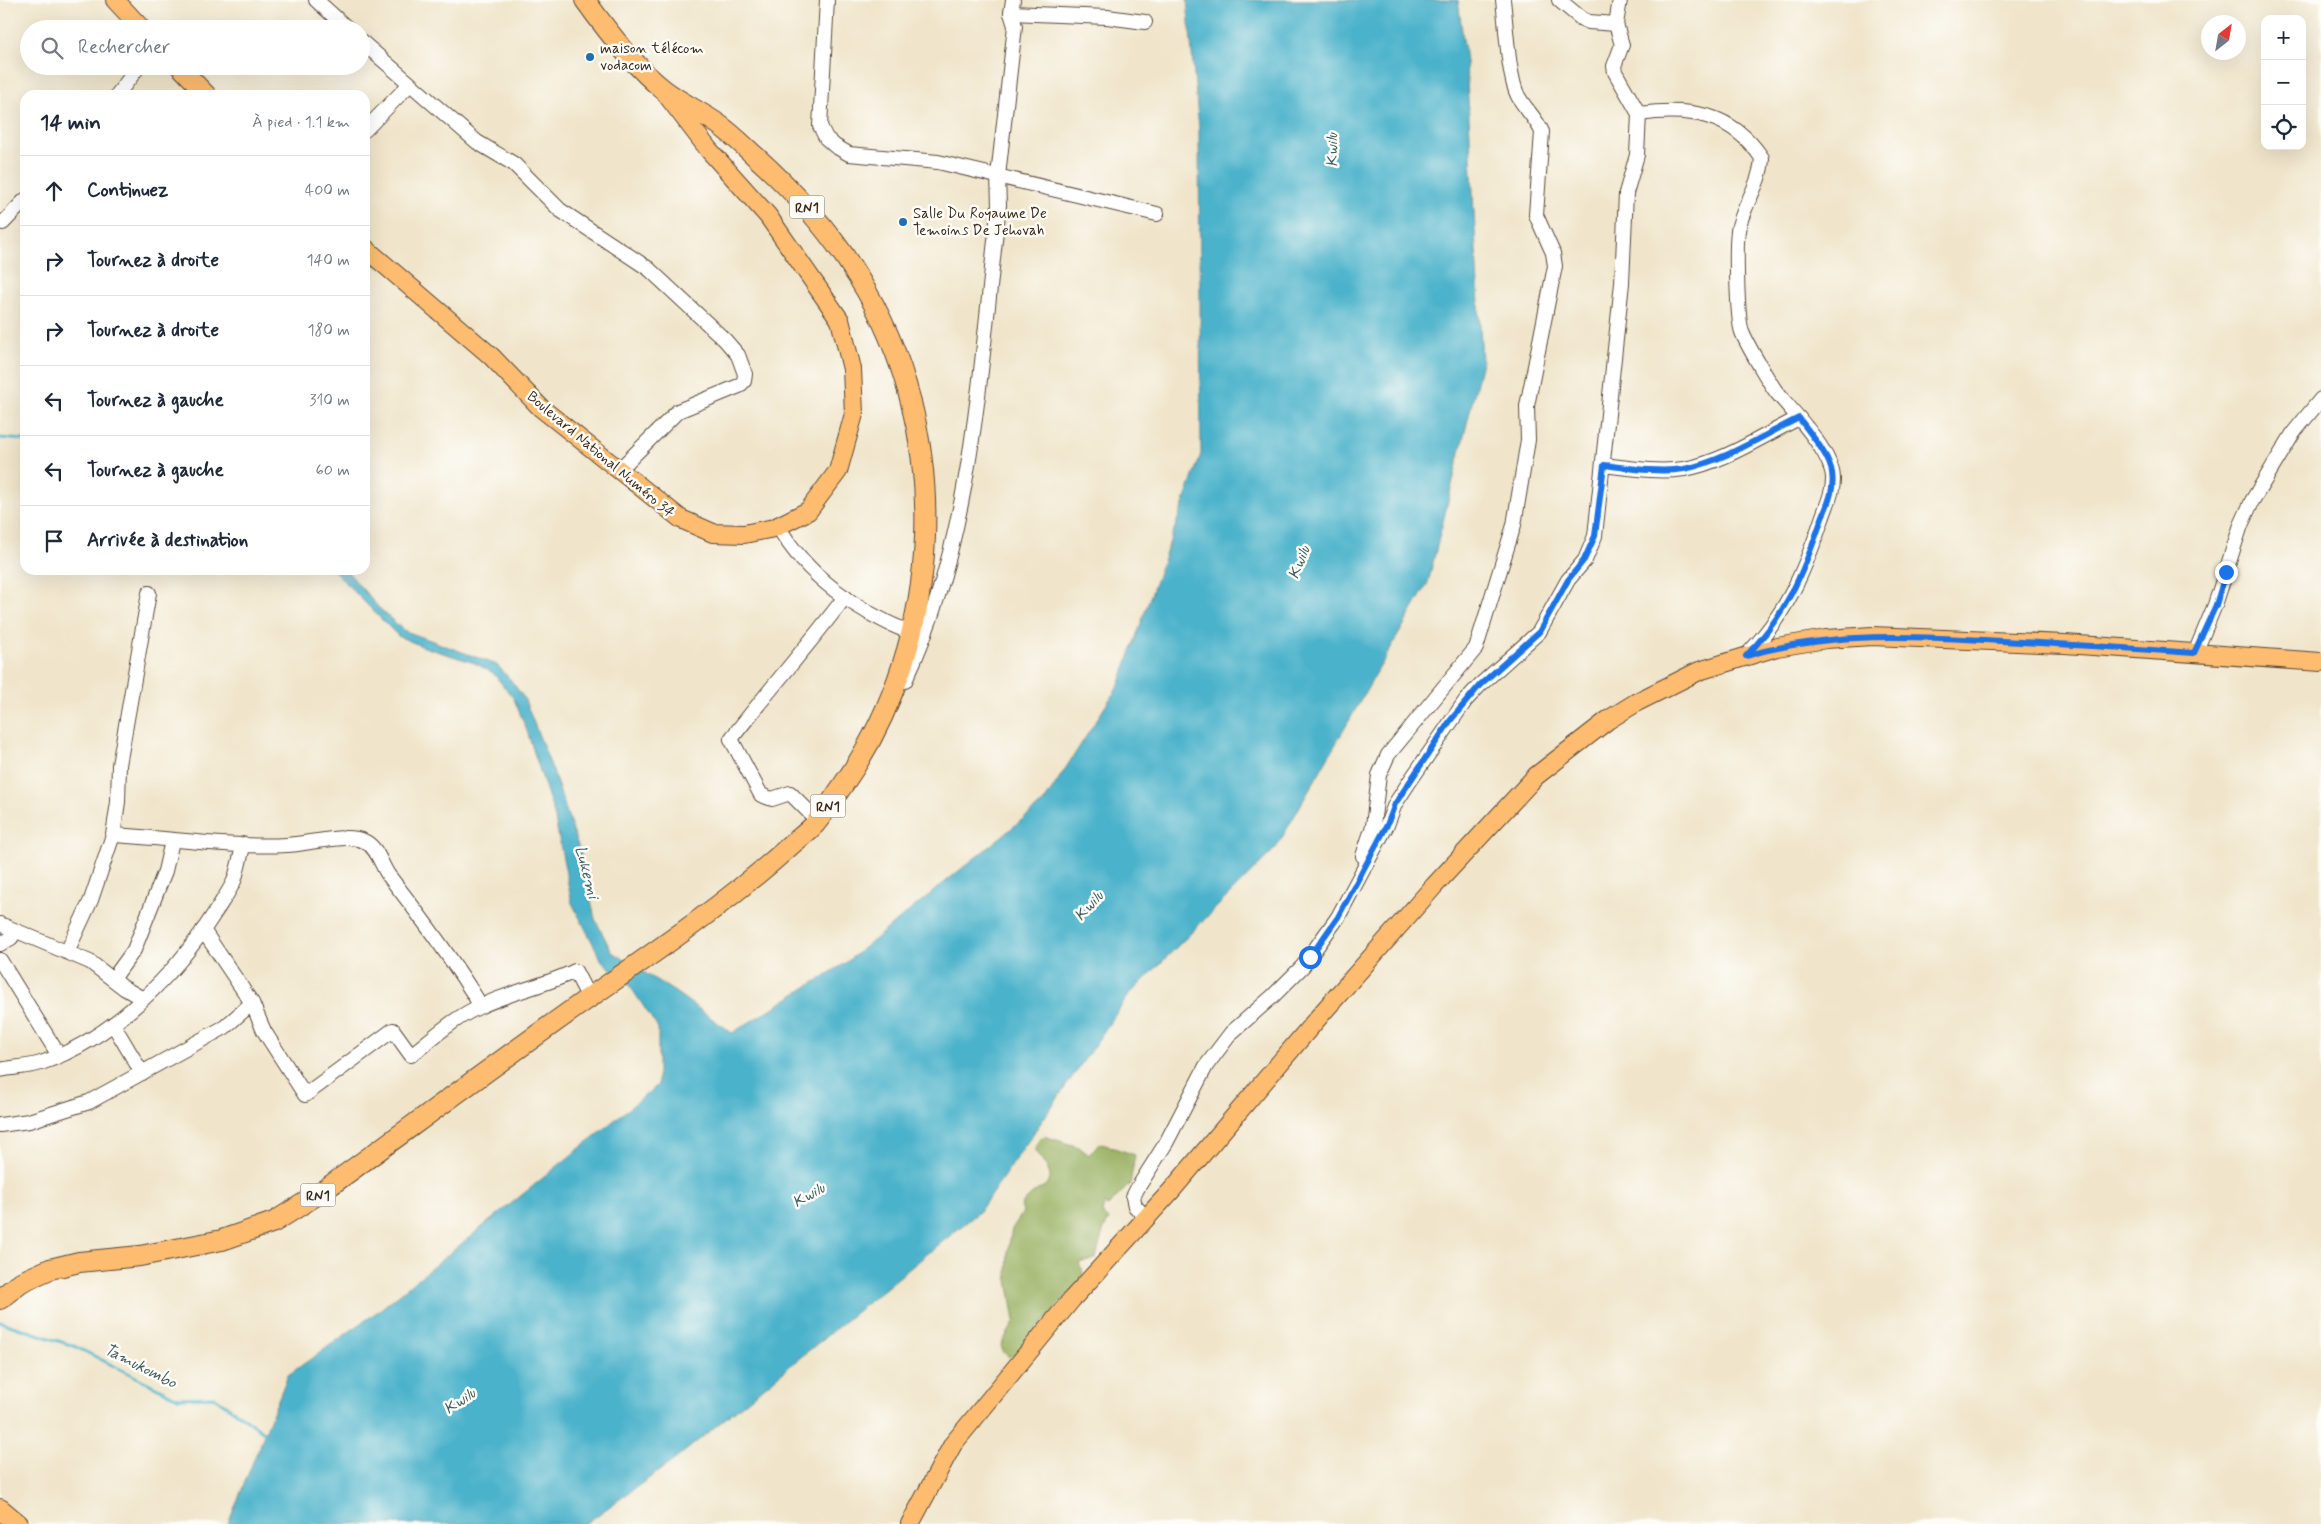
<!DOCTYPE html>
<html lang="fr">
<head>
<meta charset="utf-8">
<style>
  body { margin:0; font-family:Mynerve,sans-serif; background:#f2f2f3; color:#1f2937 }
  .controls { position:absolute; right:15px; top:15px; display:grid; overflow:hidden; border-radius:10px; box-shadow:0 5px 20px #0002 }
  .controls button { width:45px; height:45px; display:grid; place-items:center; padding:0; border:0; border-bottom:1px solid #e0e1e3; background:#fff; color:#1f2937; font:25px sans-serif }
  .compass { position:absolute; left:2201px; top:15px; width:45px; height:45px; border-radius:50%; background:#fff; box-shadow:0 5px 20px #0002; rotate:31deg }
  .stop { position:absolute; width:15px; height:15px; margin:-11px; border:4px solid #1a73e8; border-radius:50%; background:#fff }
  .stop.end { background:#1a73e8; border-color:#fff; box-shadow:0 1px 5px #0008 }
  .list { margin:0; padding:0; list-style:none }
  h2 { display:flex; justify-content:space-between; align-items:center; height:65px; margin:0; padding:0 20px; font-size:21px }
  h2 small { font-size:16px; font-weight:400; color:#747a83 }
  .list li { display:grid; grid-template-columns:32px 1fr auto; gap:15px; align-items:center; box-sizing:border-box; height:70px; padding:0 20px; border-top:1px solid #e0e1e3 }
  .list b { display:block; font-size:19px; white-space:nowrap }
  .list em { font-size:16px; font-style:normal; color:#747a83 }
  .icon { flex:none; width:28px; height:28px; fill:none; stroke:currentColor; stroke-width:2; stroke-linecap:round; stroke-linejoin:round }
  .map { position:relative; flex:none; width:2321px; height:1524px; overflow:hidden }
  .search { position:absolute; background:#fff; box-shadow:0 5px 20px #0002; left:20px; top:20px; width:350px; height:55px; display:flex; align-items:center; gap:12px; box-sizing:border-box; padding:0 18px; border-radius:28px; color:#747a83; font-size:19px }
  .panel { position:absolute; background:#fff; box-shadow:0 5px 20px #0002; left:20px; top:90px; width:350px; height:485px; border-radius:15px }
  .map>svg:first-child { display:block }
  .forest { fill:#9bb466; stroke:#6b6f42 }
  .water { fill:#4cb2cb; stroke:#446e74 }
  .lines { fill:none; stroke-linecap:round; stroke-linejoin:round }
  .stream { stroke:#4cb2cb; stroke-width:3 }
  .minor-casing { stroke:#564638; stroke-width:16 }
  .major-casing { stroke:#564638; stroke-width:20 }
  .highway-casing { stroke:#564638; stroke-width:22 }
  .minor { stroke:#fff; stroke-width:14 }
  .major { stroke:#fdbc6f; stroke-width:18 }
  .highway { stroke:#fdbc6f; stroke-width:20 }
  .route { stroke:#1a73e8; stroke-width:6 }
  .poi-dot { fill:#1f6fb2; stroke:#fdfcf7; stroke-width:2 }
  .labels { text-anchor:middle; stroke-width:5; stroke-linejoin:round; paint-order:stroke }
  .shield { fill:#fdfcf7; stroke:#75695f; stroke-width:1 }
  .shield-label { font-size:14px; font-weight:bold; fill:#3b2a1e }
  .poi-label { font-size:15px; fill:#3b2a1e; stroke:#fdfcf7; text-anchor:start }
  .street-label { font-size:15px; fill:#3b2a1e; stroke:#fdfcf7 }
  .water-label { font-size:16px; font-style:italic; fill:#426063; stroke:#fdfcf7 }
</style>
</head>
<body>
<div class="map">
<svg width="2321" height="1524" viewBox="0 0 2321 1524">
  <rect width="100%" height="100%" fill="#fdfcf7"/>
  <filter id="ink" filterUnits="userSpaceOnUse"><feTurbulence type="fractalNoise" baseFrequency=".02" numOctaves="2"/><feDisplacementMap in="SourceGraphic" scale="10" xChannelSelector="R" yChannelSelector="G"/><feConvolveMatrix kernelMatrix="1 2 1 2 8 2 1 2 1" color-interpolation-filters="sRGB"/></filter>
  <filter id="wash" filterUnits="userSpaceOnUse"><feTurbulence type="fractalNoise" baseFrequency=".0096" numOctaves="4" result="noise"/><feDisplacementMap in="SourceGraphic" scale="20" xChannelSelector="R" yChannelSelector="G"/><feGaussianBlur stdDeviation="1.12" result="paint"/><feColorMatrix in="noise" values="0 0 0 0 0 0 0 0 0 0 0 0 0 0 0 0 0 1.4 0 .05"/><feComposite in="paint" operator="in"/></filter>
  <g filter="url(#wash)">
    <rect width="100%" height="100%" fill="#f0e5ca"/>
    <!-- forest -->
    <path class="forest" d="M1044,1136L1079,1147L1089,1155L1099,1143L1135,1155L1130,1184L1108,1206L1104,1204L1102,1213L1109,1220L1103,1231L1096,1258L1079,1263L1083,1273L1081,1280L1014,1355L1009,1357L1003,1352L1001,1345L1015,1321L1007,1274L1008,1250L1012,1229L1023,1212L1021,1206C1043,1176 1066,1194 1035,1149L1038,1141Z"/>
    <!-- water -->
    <path class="water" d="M1187,0H1458L1466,62L1482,362L1428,583L1276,848L1129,995L979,1212L673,1461L585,1524H228L288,1375L377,1312L658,1085V1028L630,986L602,961L572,903L554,814L527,731L514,699L493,673L475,663L424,647L398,636L333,570L347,571L378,607L403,630L497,665L510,679L524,698L553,771L581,855L595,919L612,952L675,992L732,1033L844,964L1044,802L1119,685L1201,454L1199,128Z"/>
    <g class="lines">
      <!-- stream -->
      <g class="stream">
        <path d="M0,438L25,440"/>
        <path d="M0,1322L74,1346L178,1398L214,1397L267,1434"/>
      </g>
    </g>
  </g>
  <g filter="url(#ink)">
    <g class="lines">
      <defs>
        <g id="minor">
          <path d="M316,0L348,29"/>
          <path d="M827,0L820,126L826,138L835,146L849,154L938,162L1157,214"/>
          <path d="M1559,0L1582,19L1589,22L1616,24"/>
          <path d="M1011,13L1107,17L1145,22"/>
          <path d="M361,41L477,142L514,164L560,210L649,269L725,340L738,355L745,374L744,381L739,386L678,411L619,470"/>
          <path d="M117,95L139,66"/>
          <path d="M1639,114C1690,107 1732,113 1762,158C1761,183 1745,202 1739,226C1735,239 1737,318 1742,332C1746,343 1770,384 1778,394C1795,414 1825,445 1832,471C1836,487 1827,504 1822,519C1804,572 1786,615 1746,656"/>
          <path d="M365,130L409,85"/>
          <path d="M3,223L25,200"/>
          <path d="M1603,465C1629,468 1658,473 1684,469C1724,462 1762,436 1799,418"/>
          <path d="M778,526C806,576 858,612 911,633"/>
          <path d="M2195,653L2215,605L2241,525L2252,501L2294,432L2321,399"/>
          <path d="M905,681C974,536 980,363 999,205L998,176L1015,26L1011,13L1013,0"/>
          <path d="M818,821L790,793L772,799L761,795L731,739C768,691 808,646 845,597"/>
          <path d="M113,835C171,838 229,848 287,845C308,844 348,832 366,842C378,849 381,865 389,876C422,918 453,960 481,1006"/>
          <path d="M1363,856L1373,826L1379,775L1388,755L1476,648L1514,525L1528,440L1527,406L1555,266L1553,253L1536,215L1542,132C1536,118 1525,109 1518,96C1508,77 1506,23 1503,0"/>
          <path d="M0,924L90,962L124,988L143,999"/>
          <path d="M203,930L252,1003L264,1031L305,1095L393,1030L411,1055C433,1038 455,1017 481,1006C511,992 544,986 575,971L589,998"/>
          <path d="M0,944L11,938L16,931"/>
          <path d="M67,952L91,900L113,835L118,802L119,765L149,593"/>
          <path d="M0,960L58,1054"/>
          <path d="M113,979L134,950L165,871L172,841"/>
          <path d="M113,1024L142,1073"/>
          <path d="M0,1070C13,1067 29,1067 41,1063C112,1039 175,975 214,914C221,903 229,892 234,881C238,870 240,856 244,844"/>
          <path d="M0,1125L29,1121L89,1102L225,1027L252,1003"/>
          <path d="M1145,1217L1135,1206L1133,1197L1137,1189L1166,1143L1206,1066L1231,1033L1273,996L1303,966L1338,917L1387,825L1395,804L1410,781L1466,700L1480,685L1539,632L1568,580L1585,560L1595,536L1622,283L1626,193L1637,155L1639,114L1615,72L1614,66L1622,45L1616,24L1620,0"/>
        </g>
        <g id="major">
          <path d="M115,0L142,29"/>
          <path d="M179,66L207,95"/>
          <path d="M365,248L491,356L541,408L681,519L713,533L744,534L774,528L808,511L838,471L854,414L852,369L840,320L768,216L709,150L666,94"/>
          <path d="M910,1524L953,1444L1072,1299L1171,1191L1323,1012L1434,886L1536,776L1608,720L1637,702L1699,671L1777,647L1826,639L1872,636L2065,644L2321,662"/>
        </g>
        <g id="highway">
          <path d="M0,1299L21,1282L50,1269L79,1262L140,1256L222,1240L274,1222L320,1193C411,1127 501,1060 593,995C661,948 729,901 791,845C799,838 808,832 815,824C825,812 834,798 843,785C946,638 954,431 858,277C830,231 795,192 755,156C743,145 731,133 718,124C701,112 681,103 664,90C637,69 605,28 585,0"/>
          <path d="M0,1509L18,1524"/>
        </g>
      </defs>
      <!-- minor casing -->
      <use href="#minor" class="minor-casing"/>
      <!-- major casing -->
      <use href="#major" class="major-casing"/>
      <!-- highway casing -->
      <use href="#highway" class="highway-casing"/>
      <!-- minor -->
      <use href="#minor" class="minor"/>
      <!-- major -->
      <use href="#major" class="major"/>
      <!-- highway -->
      <use href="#highway" class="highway"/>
    </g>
  </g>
  <g class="lines" filter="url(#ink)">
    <!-- route -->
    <path class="route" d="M1310,957L1338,917L1387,825L1395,804L1450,721L1480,685L1539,632L1568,580L1584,560L1595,536L1604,465C1629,468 1658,473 1684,469C1724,461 1762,436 1799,418C1809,432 1830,456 1832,473C1835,490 1827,505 1821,521C1803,574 1785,616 1746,656C1830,631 1915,636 2002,641C2066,644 2130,648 2194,653L2216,605L2226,572"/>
  </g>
  <!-- markers -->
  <g class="poi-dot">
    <circle cx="590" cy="57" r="5"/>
    <circle cx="903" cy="222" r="5"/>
  </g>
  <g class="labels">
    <!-- shield labels -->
    <g class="shield">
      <rect x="789.5" y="195.5" width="35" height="23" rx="4"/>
      <rect x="810.5" y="794.5" width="35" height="23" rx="4"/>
      <rect x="300.5" y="1183.5" width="35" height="23" rx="4"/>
    </g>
    <g class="shield-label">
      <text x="807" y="212">RN1</text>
      <text x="828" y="811">RN1</text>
      <text x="318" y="1200">RN1</text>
    </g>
    <!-- poi labels -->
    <g class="poi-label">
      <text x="600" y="53">maison télécom<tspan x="600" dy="17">vodacom</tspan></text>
      <text x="913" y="218">Salle Du Royaume De<tspan x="913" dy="17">Temoins De Jehovah</tspan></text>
    </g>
    <!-- street labels -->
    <g class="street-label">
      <text transform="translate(601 454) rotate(40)" y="5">Boulevard National Numéro 34</text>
    </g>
    <!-- water labels -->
    <g class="water-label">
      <text transform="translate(1331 150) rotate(-91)" y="6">Kwilu</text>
      <text transform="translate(1298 562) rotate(-69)" y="6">Kwilu</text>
      <text transform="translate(588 872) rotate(75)" y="6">Lukemi</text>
      <text transform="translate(1088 905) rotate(-48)" y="6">Kwilu</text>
      <text transform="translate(808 1194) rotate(-30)" y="6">Kwilu</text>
      <text transform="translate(141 1365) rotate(27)" y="6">Tamukombo</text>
      <text transform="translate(459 1400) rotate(-34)" y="6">Kwilu</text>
    </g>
  </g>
</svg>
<div class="controls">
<button>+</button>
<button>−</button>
<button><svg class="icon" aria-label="locate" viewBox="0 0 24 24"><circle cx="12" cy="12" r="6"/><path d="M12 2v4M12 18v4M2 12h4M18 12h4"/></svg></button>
</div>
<svg class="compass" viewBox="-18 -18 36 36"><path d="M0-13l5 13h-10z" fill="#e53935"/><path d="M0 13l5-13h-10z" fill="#747a83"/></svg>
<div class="stop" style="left:1310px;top:957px"></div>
<div class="stop end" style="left:2226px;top:572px"></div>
<div class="search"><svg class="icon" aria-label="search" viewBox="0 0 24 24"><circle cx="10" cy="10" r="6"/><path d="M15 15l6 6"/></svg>Rechercher</div>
<section class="panel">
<h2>14 min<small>À pied · 1.1 km</small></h2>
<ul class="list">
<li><svg class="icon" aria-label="ahead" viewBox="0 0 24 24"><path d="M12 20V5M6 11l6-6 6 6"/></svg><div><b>Continuez</b></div><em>400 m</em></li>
<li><svg class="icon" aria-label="right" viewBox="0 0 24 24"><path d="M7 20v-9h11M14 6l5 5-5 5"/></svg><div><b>Tournez à droite</b></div><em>140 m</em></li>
<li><svg class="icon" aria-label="right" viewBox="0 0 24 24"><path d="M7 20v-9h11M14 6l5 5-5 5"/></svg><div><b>Tournez à droite</b></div><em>180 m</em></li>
<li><svg class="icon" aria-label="left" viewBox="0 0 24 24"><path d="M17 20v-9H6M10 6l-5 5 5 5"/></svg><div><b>Tournez à gauche</b></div><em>310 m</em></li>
<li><svg class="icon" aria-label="left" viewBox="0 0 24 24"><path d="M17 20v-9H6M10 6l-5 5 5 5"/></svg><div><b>Tournez à gauche</b></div><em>60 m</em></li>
<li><svg class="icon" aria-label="arrive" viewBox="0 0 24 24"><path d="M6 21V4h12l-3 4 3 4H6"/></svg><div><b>Arrivée à destination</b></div></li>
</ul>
</section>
</div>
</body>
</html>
